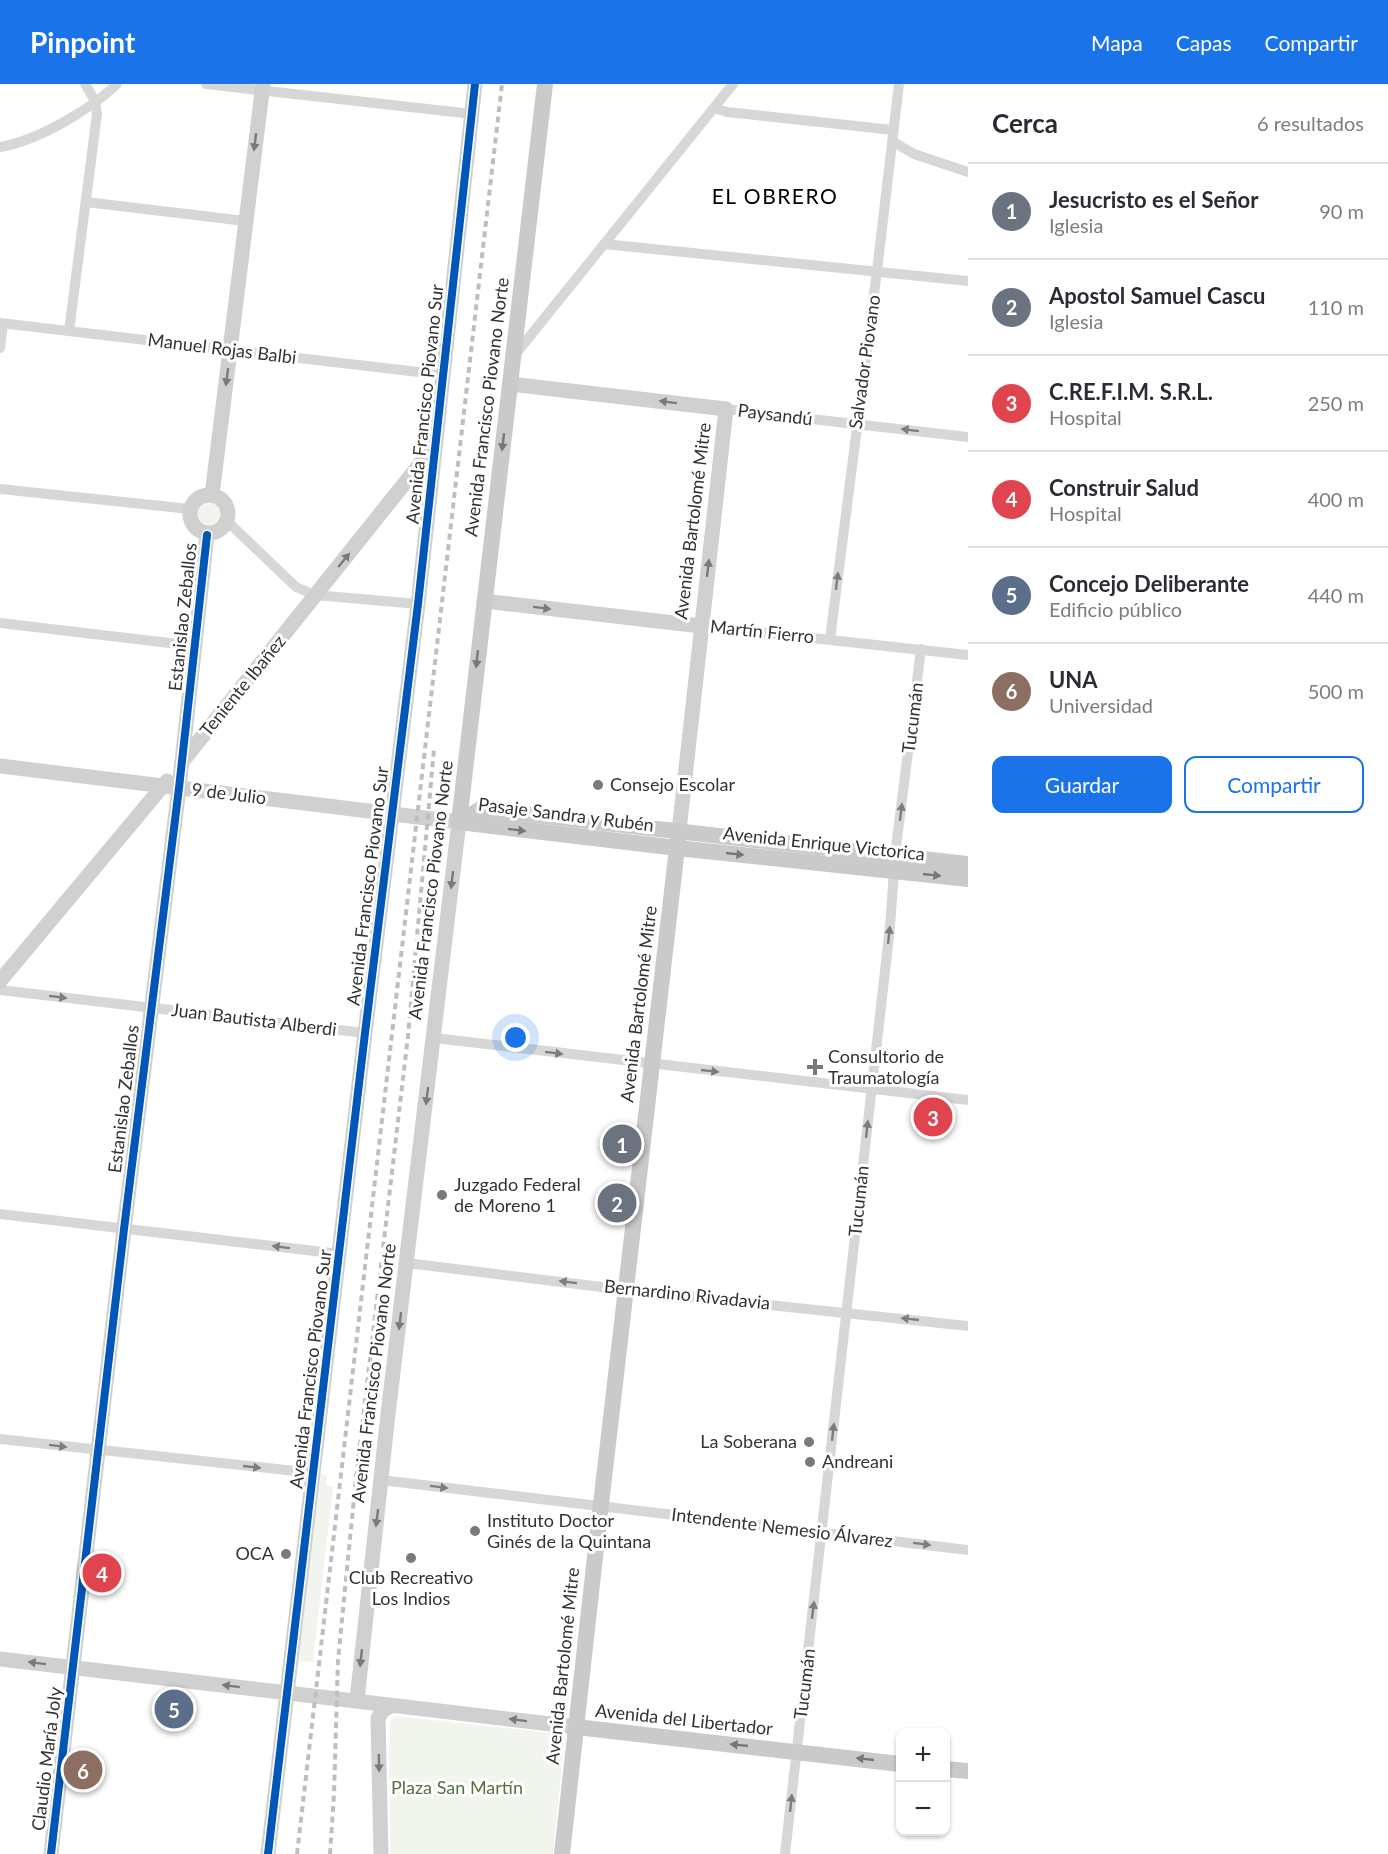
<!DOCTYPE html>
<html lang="es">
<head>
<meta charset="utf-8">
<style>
  body { margin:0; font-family:Lato,sans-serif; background:#f2f2f3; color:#2b2b33 }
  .controls { position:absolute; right:18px; bottom:18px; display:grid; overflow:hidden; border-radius:12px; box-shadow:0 2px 4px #0004 }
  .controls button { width:54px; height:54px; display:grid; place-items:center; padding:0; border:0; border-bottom:2px solid #e1e1e2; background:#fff; color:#2b2b33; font:30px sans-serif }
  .you { position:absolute; left:516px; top:954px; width:21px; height:21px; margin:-15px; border:4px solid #fff; border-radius:50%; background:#1a73e8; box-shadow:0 0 0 9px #1a73e833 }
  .badge { display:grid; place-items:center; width:39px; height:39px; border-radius:50%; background:#1a73e8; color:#fff; font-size:20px; font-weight:700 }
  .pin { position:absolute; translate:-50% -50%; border:3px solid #fff; box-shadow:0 2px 6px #0006 }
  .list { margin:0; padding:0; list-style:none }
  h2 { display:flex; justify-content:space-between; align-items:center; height:78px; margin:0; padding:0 24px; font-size:26px }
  h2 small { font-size:20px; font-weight:400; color:#7c7c81 }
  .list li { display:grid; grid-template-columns:39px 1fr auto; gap:18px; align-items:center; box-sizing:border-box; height:96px; padding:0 24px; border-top:2px solid #e1e1e2 }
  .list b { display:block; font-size:22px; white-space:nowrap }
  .list p { margin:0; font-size:20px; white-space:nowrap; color:#7c7c81 }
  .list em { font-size:20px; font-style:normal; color:#7c7c81 }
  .actions { display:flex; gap:12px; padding:18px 24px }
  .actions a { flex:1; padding:14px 0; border:2px solid #1a73e8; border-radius:12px; text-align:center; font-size:21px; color:#1a73e8 }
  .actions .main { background:#1a73e8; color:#fff }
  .map { position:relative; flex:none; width:968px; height:1770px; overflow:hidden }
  header { display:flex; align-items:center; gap:36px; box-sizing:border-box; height:84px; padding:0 30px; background:#1a73e8; color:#fff }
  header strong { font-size:28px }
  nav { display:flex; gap:33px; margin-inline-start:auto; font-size:21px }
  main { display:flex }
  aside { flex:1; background:#fff }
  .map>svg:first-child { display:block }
  .green { fill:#f1f5ed }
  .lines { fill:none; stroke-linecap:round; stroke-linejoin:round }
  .street { stroke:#d7d7d7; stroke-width:10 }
  .secondary { stroke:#d0d0d0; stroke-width:15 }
  .primary { stroke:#cacaca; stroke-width:16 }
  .rail { stroke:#bebebe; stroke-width:4; stroke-dasharray:6 4.5; stroke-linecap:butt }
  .cycleway-casing { stroke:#fff; stroke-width:11 }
  .cycleway { stroke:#0057b8; stroke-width:8 }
  .oneway { fill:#7a7a7a }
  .oneway2 { fill:#7d7d7d }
  .oneway3 { fill:#777 }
  .poi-dot { fill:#7a7a7a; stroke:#fff; stroke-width:2 }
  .labels { text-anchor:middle; stroke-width:6; stroke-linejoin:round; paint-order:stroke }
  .street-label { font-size:18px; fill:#333; stroke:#fff }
  .poi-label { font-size:18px; fill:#333; stroke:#fff; text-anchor:start }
  .park-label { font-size:18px; fill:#56703f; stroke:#fff }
  .quarter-label { font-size:21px; letter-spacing:1.5px; fill:#000; stroke:#fff }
</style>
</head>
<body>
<header>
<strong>Pinpoint</strong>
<nav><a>Mapa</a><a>Capas</a><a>Compartir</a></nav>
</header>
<main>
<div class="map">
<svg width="968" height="1770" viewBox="0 0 968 1770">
  <rect width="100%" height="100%" fill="#fff"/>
  <!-- green -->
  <g class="green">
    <circle cx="209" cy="430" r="12"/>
    <path d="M320,1390L327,1391L326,1401L333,1403L313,1578L298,1577Z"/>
    <path d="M395,1632L561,1650L565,1653L553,1770H390L389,1664L390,1639Z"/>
  </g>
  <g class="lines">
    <!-- street -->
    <g class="street">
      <path d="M206,0L472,30"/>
      <path d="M714,24L727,28L893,46"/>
      <path d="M892,57L914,70L968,88"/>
      <path d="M0,63C37,57 90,26 117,0"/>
      <path d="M86,118L245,137"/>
      <path d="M604,160L968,197"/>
      <path d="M0,239L444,291"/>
      <path d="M69,247L97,30L95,17L85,0"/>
      <path d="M0,264L3,240"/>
      <path d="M514,272L733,0"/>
      <path d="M726,325L968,353"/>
      <path d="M0,405L190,425"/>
      <path d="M227,437L296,503L315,511L418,520"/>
      <path d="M0,539L195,562"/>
      <path d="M701,542L968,571"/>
      <path d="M830,555L877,187L899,0"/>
      <path d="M0,906L365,949"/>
      <path d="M434,954L968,1016"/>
      <path d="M0,1130L340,1170"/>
      <path d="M407,1179L626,1206L968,1242"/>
      <path d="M0,1355L314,1389"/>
      <path d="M381,1396L968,1466"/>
      <path d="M785,1770L890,843L895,771L921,565"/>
    </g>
    <!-- secondary -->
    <g class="secondary">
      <path d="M510,300L726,325L679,747"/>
      <circle cx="209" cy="430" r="19"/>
      <path d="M212,411L263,0"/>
      <path d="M484,517L701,542"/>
      <path d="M182,678L436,360"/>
      <path d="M0,682L459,738L388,1330L357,1616"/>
      <path d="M0,897L167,697"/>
      <path d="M0,1575L576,1643"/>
      <path d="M51,1770L124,1145L179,704L207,451"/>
      <path d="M268,1770L365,949L418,520L475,0"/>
      <path d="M381,1770L378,1634L383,1626L391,1622"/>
    </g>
    <!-- primary -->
    <g class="primary">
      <path d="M459,738L545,0"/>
      <path d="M459,738L481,725L968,780"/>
      <path d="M459,738L677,764L968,795"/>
      <path d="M576,1643L900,1680"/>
      <path d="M946,1685L968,1687"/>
      <path d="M562,1770L598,1446L679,747"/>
    </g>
    <!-- rail -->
    <g class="rail">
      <path d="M297,1770L502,0"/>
      <path d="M330,1770L334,1710L338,1576L356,1394L408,952L434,665"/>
    </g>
    <defs>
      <g id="cycleway">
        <path d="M51,1770L124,1145L179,704L207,451"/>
        <path d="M268,1770L365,949L418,520L475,0"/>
      </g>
    </defs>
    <!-- cycleway casing -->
    <use href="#cycleway" class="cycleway-casing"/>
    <!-- cycleway -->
    <use href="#cycleway" class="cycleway"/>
  </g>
  <!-- one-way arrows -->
  <defs><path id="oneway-solid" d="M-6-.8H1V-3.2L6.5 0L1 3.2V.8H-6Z" transform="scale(1.5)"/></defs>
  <g class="oneway">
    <use href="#oneway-solid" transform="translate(255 58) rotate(97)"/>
    <use href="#oneway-solid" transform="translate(227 293) rotate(97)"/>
    <use href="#oneway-solid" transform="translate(668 318) rotate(-173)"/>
    <use href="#oneway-solid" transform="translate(344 476) rotate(-51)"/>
    <use href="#oneway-solid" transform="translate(708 484) rotate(-83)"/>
    <use href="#oneway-solid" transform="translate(542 524) rotate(7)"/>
    <use href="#oneway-solid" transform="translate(452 796) rotate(97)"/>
    <use href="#oneway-solid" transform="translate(427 1012) rotate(97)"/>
    <use href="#oneway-solid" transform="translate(400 1237) rotate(97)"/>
    <use href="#oneway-solid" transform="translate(377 1434) rotate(97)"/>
    <use href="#oneway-solid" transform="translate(361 1574) rotate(96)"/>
    <use href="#oneway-solid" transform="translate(37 1579) rotate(-173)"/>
    <use href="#oneway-solid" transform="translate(231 1602) rotate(-173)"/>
    <use href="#oneway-solid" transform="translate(518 1636) rotate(-173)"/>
    <use href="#oneway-solid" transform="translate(379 1679) rotate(89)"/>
  </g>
  <g class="oneway2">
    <use href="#oneway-solid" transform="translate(910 346) rotate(-173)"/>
    <use href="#oneway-solid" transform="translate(837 497) rotate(-83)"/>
    <use href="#oneway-solid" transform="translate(901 728) rotate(-83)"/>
    <use href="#oneway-solid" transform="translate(889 851) rotate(-84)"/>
    <use href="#oneway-solid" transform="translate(58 913) rotate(7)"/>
    <use href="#oneway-solid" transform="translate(554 969) rotate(7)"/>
    <use href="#oneway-solid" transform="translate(710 987) rotate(6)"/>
    <use href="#oneway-solid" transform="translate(867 1045) rotate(-84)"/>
    <use href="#oneway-solid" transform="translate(281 1163) rotate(-173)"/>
    <use href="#oneway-solid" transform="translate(568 1198) rotate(-173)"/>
    <use href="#oneway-solid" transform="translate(910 1235) rotate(-174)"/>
    <use href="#oneway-solid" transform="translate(833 1348) rotate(-84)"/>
    <use href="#oneway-solid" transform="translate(58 1362) rotate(7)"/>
    <use href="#oneway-solid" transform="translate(252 1383) rotate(6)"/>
    <use href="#oneway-solid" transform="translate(439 1403) rotate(7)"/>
    <use href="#oneway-solid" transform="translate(922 1460) rotate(7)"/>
    <use href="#oneway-solid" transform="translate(813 1526) rotate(-83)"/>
    <use href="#oneway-solid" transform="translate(791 1719) rotate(-84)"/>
  </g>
  <g class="oneway3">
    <use href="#oneway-solid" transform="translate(503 358) rotate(97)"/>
    <use href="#oneway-solid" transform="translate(477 575) rotate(96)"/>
    <use href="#oneway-solid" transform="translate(517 746) rotate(7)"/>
    <use href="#oneway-solid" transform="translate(735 770) rotate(6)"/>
    <use href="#oneway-solid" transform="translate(932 791) rotate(6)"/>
    <use href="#oneway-solid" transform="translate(739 1661) rotate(-174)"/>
    <use href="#oneway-solid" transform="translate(865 1675) rotate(-174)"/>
  </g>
  <!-- markers -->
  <g class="poi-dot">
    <circle cx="598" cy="701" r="6"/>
    <path d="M812 974h6v6h6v6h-6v6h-6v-6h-6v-6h6z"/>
    <circle cx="442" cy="1111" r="6"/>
    <circle cx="809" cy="1358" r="6"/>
    <circle cx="810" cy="1378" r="6"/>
    <circle cx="475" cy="1447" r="6"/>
    <circle cx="286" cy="1470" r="6"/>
    <circle cx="411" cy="1474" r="6"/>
  </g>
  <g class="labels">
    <!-- street labels -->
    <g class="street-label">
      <text transform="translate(222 265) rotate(7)" y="6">Manuel Rojas Balbi</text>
      <text transform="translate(865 278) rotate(-82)" y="6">Salvador Piovano</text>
      <text transform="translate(425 320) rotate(-84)" y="6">Avenida Francisco Piovano Sur</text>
      <text transform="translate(487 323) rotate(-83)" y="6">Avenida Francisco Piovano Norte</text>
      <text transform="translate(775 331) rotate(7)" y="6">Paysandú</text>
      <text transform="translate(693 437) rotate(-83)" y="6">Avenida Bartolomé Mitre</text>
      <text transform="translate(183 533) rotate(-84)" y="6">Estanislao Zeballos</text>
      <text transform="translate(762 548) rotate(6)" y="6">Martín Fierro</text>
      <text transform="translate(243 602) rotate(-51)" y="6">Teniente Ibañez</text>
      <text transform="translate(913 634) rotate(-83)" y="6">Tucumán</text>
      <text transform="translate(229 710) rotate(7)" y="6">9 de Julio</text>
      <text transform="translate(566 731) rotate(7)" y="6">Pasaje Sandra y Rubén</text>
      <text transform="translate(824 760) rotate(6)" y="6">Avenida Enrique Victorica</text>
      <text transform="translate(368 802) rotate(-83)" y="6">Avenida Francisco Piovano Sur</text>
      <text transform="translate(431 806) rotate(-83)" y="6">Avenida Francisco Piovano Norte</text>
      <text transform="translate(639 920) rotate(-83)" y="6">Avenida Bartolomé Mitre</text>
      <text transform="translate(254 936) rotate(7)" y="6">Juan Bautista Alberdi</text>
      <text transform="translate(124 1015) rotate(-83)" y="6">Estanislao Zeballos</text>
      <text transform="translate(859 1117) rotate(-84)" y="6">Tucumán</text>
      <text transform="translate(687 1211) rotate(6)" y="6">Bernardino Rivadavia</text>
      <text transform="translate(311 1285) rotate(-83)" y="6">Avenida Francisco Piovano Sur</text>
      <text transform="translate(374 1289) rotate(-83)" y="6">Avenida Francisco Piovano Norte</text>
      <text transform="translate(782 1444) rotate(7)" y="6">Intendente Nemesio Álvarez</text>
      <text transform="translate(563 1582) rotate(-84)" y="6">Avenida Bartolomé Mitre</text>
      <text transform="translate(805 1600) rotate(-83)" y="6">Tucumán</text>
      <text transform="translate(684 1636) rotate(6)" y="6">Avenida del Libertador</text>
      <text transform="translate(47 1675) rotate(-83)" y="6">Claudio María Joly</text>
    </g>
    <!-- poi labels -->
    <g class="poi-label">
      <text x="610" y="707">Consejo Escolar</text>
      <text x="828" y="979">Consultorio de<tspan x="828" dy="21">Traumatología</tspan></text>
      <text x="454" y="1107">Juzgado Federal<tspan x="454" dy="21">de Moreno 1</tspan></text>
      <text x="797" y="1364" text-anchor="end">La Soberana</text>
      <text x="822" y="1384">Andreani</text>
      <text x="487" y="1443">Instituto Doctor<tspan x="487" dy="21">Ginés de la Quintana</tspan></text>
      <text x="274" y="1476" text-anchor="end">OCA</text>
      <text x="411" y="1500" text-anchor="middle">Club Recreativo<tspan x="411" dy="21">Los Indios</tspan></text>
    </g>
    <!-- park labels -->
    <g class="park-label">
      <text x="457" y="1710">Plaza San Martín</text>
    </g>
    <!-- quarter labels -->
    <g class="quarter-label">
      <text x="775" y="120">EL OBRERO</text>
    </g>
  </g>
</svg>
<div class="controls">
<button>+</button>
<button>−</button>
</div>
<div class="you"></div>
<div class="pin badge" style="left:622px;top:1060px;background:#6b7280">1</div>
<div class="pin badge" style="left:617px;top:1119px;background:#6b7280">2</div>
<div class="pin badge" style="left:933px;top:1033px;background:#e0444e">3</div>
<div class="pin badge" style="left:102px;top:1489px;background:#e0444e">4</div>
<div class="pin badge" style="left:174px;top:1625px;background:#5c6f8a">5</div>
<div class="pin badge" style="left:83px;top:1686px;background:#8d6e63">6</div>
</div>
<aside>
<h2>Cerca<small>6 resultados</small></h2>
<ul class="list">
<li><span class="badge" style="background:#6b7280">1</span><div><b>Jesucristo es el Señor</b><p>Iglesia</p></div><em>90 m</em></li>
<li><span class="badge" style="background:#6b7280">2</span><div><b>Apostol Samuel Cascu</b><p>Iglesia</p></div><em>110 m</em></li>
<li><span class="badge" style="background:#e0444e">3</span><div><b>C.RE.F.I.M. S.R.L.</b><p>Hospital</p></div><em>250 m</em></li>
<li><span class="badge" style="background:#e0444e">4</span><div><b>Construir Salud</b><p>Hospital</p></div><em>400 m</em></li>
<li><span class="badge" style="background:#5c6f8a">5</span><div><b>Concejo Deliberante</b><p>Edificio público</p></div><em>440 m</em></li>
<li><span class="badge" style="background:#8d6e63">6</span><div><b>UNA</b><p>Universidad</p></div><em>500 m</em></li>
</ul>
<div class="actions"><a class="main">Guardar</a><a>Compartir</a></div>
</aside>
</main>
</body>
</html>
